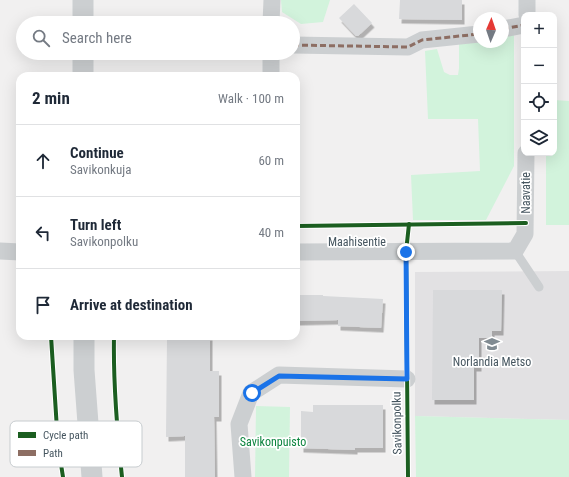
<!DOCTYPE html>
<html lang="en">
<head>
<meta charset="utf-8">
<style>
  body { margin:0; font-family:"Roboto Condensed",sans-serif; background:#f6f6f7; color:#1f2937 }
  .controls { position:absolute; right:12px; top:12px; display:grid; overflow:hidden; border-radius:8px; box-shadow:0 4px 16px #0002 }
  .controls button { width:36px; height:36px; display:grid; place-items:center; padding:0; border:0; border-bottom:1px solid #e0e1e3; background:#fff; color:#1f2937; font:20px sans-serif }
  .compass { position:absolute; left:473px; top:12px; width:36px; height:36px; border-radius:50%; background:#fff; box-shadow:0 4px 16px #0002; rotate:2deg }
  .stop { position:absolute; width:12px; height:12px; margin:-9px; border:3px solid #1a73e8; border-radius:50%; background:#fff }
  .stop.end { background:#1a73e8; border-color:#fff; box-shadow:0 1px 4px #0008 }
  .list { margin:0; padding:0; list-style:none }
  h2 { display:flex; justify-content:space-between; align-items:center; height:52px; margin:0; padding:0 16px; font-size:17px }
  h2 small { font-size:13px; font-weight:400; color:#747a83 }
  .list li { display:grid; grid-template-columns:26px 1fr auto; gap:12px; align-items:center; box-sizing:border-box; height:72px; padding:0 16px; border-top:1px solid #e0e1e3 }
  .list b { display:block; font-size:15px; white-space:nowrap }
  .list p { margin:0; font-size:13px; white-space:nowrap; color:#747a83 }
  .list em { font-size:13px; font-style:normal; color:#747a83 }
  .icon { flex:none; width:22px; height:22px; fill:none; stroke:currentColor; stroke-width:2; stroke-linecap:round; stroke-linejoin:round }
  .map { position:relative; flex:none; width:569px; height:477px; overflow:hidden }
  .search { position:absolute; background:#fff; box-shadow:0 4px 16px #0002; left:16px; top:16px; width:284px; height:44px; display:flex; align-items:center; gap:10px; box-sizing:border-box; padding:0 14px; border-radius:22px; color:#747a83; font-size:15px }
  .panel { position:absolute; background:#fff; box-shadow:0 4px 16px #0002; left:16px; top:72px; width:284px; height:268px; border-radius:12px }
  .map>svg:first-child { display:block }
  .education { fill:#e2e1e3 }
  .green { fill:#d2f3dc }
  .building { fill:#d8d9db; filter:url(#shadow) }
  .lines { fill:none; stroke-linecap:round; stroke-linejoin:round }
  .service { stroke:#cccfd1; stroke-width:9 }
  .minor { stroke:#cccfd1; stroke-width:17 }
  .tertiary { stroke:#cccfd1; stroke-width:21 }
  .quiet { stroke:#8d6e63; stroke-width:3; stroke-dasharray:6 3; stroke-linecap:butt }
  .cycleway-casing { stroke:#fff; stroke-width:6 }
  .cycleway { stroke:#1b5e20; stroke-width:4 }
  .route { stroke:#1a73e8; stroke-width:5 }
  .labels { text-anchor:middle; stroke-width:3.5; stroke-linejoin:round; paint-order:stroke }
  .street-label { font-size:12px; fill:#45555f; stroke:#fff }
  .poi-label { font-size:12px; fill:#45555f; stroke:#fff }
  .park-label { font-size:12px; fill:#0c843e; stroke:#fff }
  .key { fill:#fff; stroke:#c7cccf; stroke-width:1 }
  .key-label { font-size:11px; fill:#45555f }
</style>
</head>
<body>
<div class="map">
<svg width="569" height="477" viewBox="0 0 569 477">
  <defs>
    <filter id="shadow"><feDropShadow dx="2.5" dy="4.5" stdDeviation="0" flood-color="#0004"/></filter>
  </defs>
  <rect width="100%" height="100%" fill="#f1f0f0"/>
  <!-- education -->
  <path class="education" d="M569,271V420L415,416V272Z"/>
  <!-- green -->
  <g class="green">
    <path d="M281,0H330L323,22L301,24L282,12Z"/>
    <path d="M514,34V166L486,220H413L411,175L480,171L478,119H428L425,51L437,49L444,72L450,75H458L459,68V44L479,42H503V36Z"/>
    <path d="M554,100L569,101V225H546V153H554Z"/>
    <path d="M256,406L290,407L289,477H255Z"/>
    <path d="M415,416L569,420V477H416Z"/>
  </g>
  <!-- building -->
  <g class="building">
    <path d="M400,0H462V20L399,19Z"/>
    <path d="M354,4L372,23L358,36H356L339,18Z"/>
    <path d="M433,290H502L501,331H492V338H479V367H474V400H432Z"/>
    <path d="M296,295H323V296L383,299L381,328L338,326V320L296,321Z"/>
    <path d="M167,336H210V371H219V417H214L215,477H185V436L166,437Z"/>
    <path d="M313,405H383V448H355V450L301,448V411L313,412Z"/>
  </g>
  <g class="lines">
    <!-- service -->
    <path class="service" d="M515,251L539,287"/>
    <!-- minor -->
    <g class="minor">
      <path d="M527,15V0"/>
      <path d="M271,23L272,0"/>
      <path d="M503,29L524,25"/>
      <path d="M293,45L408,47L422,40L479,34"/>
      <path d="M271,76V53"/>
      <path d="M0,251L20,252"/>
      <path d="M296,252L515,251L525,234L526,153"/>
      <path d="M243,477L239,424L251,393L279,375L407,379"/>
    </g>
    <!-- tertiary -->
    <g class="tertiary">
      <path d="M83,23V0"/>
      <path d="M83,76V53"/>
      <path d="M84,336V370L92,477"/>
    </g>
    <!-- quiet -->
    <g class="quiet">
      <path d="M503,29L524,25"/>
      <path d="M293,45L408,47L422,40L479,34"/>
    </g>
    <defs>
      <g id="cycleway">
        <path d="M296,226L526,223"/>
        <path d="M51,336L58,445L63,477"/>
        <path d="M114,336C113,383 117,430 122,477"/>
        <path d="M408,477L406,252L409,224"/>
      </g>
    </defs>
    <!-- cycleway casing -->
    <use href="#cycleway" class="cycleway-casing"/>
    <!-- cycleway -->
    <use href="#cycleway" class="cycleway"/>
  </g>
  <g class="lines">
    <!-- route -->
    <path class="route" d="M252,393L279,376L407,379L406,252"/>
  </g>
  <!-- icons -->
  <defs>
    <symbol id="school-bare" viewBox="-9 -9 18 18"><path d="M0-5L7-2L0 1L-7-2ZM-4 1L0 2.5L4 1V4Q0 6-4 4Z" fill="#818b92" stroke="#fff" stroke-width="2.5" paint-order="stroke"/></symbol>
  </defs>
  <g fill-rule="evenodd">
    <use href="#school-bare" x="481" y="333" width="22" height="22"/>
  </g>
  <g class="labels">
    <!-- street labels -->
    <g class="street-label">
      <text transform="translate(526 193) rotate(-90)" y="4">Naavatie</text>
      <text x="357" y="246">Maahisentie</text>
      <text transform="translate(397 423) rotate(-91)" y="4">Savikonpolku</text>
    </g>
    <!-- poi labels -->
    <g class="poi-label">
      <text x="492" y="366">Norlandia Metso</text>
    </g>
    <!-- park labels -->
    <g class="park-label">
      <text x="273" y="446">Savikonpuisto</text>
    </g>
  </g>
  <!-- legend -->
  <rect x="10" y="421" width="132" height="46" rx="6" class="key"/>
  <rect x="18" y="432" width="18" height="6" fill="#1b5e20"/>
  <rect x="18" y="450" width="18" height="6" fill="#8d6e63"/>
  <g class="key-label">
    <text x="43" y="439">Cycle path</text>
    <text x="43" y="457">Path</text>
  </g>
</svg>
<div class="controls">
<button>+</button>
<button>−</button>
<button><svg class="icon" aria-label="locate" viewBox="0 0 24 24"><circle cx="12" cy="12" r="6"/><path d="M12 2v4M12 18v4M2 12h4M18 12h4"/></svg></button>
<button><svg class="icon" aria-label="layers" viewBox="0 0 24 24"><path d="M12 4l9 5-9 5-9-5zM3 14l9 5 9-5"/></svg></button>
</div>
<svg class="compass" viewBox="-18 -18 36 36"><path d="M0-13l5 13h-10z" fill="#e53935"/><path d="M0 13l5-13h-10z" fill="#747a83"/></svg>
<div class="stop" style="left:252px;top:393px"></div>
<div class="stop end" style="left:406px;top:252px"></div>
<div class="search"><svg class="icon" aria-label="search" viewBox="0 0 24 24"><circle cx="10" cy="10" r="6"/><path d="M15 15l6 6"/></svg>Search here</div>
<section class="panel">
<h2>2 min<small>Walk · 100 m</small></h2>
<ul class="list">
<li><svg class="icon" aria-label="ahead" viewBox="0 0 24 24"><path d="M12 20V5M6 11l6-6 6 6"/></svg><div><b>Continue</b><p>Savikonkuja</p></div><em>60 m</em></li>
<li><svg class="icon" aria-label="left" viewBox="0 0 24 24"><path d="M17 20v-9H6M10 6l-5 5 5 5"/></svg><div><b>Turn left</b><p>Savikonpolku</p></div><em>40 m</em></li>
<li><svg class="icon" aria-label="arrive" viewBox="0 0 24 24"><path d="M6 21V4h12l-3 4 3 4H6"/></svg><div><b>Arrive at destination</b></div></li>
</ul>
</section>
</div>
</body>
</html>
